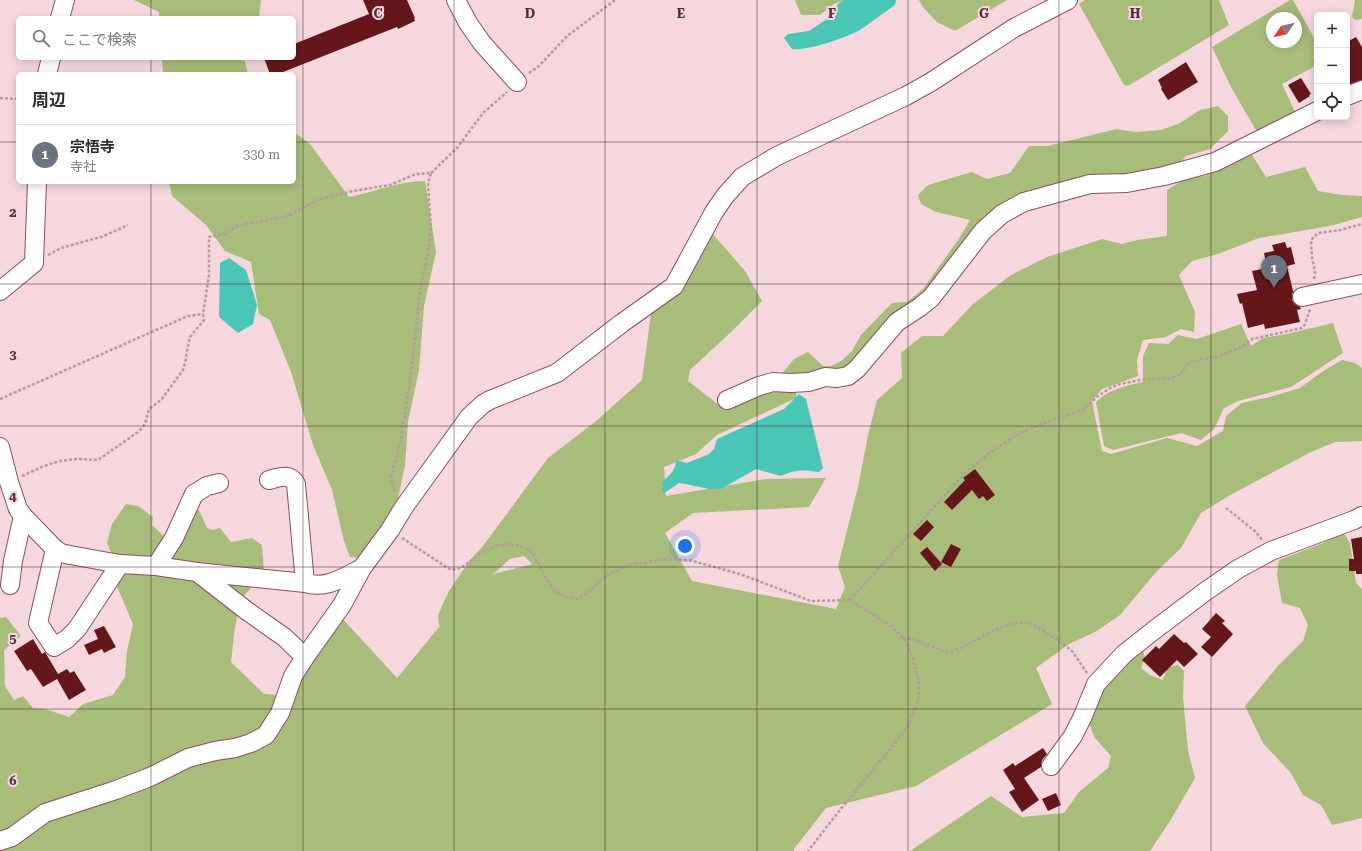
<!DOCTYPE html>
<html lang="ja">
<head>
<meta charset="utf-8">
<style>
  body { margin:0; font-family:"Roboto Serif","Noto Sans JP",serif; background:#f7f7f7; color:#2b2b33 }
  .controls { position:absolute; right:12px; top:12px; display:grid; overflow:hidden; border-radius:6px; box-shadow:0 2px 10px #0003 }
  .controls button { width:36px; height:36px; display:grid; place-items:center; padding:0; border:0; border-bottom:1px solid #e1e1e2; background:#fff; color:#2b2b33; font:20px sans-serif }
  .compass { position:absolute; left:1266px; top:12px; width:36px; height:36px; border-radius:50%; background:#fff; box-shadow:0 2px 10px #0003; rotate:236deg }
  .you { position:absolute; left:685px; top:546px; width:14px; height:14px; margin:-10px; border:3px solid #fff; border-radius:50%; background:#1a73e8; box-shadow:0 0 0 6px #1a73e833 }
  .badge { display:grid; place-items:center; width:26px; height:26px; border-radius:50%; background:#7c3aed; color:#fff; font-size:13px; font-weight:700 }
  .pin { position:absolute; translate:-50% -33px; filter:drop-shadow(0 1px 2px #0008) }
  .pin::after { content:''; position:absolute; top:21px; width:14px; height:12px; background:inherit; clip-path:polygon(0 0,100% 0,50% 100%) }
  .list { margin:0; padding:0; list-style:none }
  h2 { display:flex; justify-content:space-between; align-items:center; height:52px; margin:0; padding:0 16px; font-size:17px }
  h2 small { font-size:13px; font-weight:400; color:#7c7c81 }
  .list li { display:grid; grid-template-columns:26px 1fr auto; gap:12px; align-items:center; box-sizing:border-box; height:60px; padding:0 16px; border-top:1px solid #e1e1e2 }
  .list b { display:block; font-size:15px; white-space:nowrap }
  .list p { margin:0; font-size:13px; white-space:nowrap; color:#7c7c81 }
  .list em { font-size:13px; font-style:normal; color:#7c7c81 }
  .icon { flex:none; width:22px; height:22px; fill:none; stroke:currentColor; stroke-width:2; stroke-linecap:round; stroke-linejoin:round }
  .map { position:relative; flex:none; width:1362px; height:851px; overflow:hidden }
  .search { position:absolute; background:#fff; box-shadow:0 2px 10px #0003; left:16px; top:16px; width:280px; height:44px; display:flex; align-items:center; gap:10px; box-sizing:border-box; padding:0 14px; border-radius:6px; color:#7c7c81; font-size:15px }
  .panel { position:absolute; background:#fff; box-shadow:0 2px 10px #0003; left:16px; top:72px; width:280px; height:112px; border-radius:6px }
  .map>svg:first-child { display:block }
  .green { fill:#a7bd79; fill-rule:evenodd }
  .water { fill:#4ac6b6 }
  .building { fill:#651619 }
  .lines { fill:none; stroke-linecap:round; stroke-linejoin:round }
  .minor-casing { stroke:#8f4e60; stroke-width:20 }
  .path { stroke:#b799a0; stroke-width:2.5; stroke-dasharray:3 2; stroke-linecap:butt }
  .minor { stroke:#fff; stroke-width:18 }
  .grid { fill:none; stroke:#51333b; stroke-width:1; stroke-opacity:0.55 }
  .grid-label { font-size:13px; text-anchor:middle; font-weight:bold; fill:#51333b; stroke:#f6d7de; stroke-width:4; stroke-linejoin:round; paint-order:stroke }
</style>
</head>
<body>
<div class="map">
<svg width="1362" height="851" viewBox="0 0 1362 851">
  <rect width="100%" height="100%" fill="#f6d7de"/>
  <!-- green -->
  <g class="green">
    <path d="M134,0H261L259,18H159V12Z"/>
    <path d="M795,0H845L834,4L820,15H801Z"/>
    <path d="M919,0H1007L955,31L937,22L922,6Z"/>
    <path d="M1085,0H1219L1229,25L1128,86L1124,85L1079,4Z"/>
    <path d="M1290,0H1293L1317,43V51L1313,56L1317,65L1282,84L1296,114L1257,132L1231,87L1212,47ZM1272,18H1296V42H1272Z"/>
    <path d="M1355,0H1362V19L1356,20L1352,17Z"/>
    <path d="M162,58H244L248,74H163Z"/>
    <path d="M1218,106L1228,116V131L1210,149L1186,156L1178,166L1012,208L928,296L856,362L841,371L797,386L796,398L717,435L696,454L664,467L666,496L766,479L826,478L809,507L693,513L665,533L692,581L836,609L845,587L838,566L858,487L868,435L877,400L902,378L901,353L922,336H943L973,304L1011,275L1047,257L1102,239L1122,244L1137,240L1167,236V190L1188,177L1205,176L1252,155L1266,177L1305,167L1318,191L1342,195L1362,196V217L1330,226L1259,238L1218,254L1192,261L1179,275L1195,312L1194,332L1181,329L1166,337L1143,340L1137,360L1138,376L1102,389L1092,401L1102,451L1111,454L1167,438L1197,446L1223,431L1226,416L1242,403L1270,397L1300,388L1323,371L1342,360L1355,363L1362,368V441L1335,442L1311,452L1232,494L1201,513L1181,548L1157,571L1120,615L1095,632L1069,644L1036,668L1052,704L916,786L826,808L794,849V851H0V618L6,617L21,636L4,650L5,686L14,700L23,696L33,708L45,709L69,717L83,704L113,695L125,677L127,651L133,624L115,582L112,555L107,543L112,524L126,504L138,506L153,517L152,525L173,545L188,513L199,510L207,528L212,530L220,528L231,542L252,538L262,545L264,574L240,600L234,634L231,662L264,694L283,695L341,617L397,678L440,626L439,625L438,615L449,591L470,560L483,546L548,458L595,422L642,380L651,314L681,289L712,233L745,271L762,301L731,332L690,370L688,381L719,405L774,383L794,359L808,352L823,366H831L841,361L852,351L861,335L892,303L907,302L923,289L958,240L970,220L936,212L921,204L918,195L928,185L972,172L987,179L1010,173L1029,146H1048L1116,129L1136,132L1161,130L1180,123L1200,110ZM524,556L532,564L493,574L510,559Z"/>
    <path d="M294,132L310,144L349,197C374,192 399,181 425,181L436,252L424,306L419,370L408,422L405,465L396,508L364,558L350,557L344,541L332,490L313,445L291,372L270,320L259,314L251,262L225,251L206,225L172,196L169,182H294Z"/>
    <path d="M1333,323L1343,353L1291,387L1238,401L1224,408L1214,429L1201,440L1181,433L1113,450L1104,446L1096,402C1109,389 1125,386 1143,382V356L1149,343L1168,344L1178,335L1197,339L1241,324L1251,346L1263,338L1287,334Z"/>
    <path d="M1343,532L1350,543L1356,583L1362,589V818L1332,825L1321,805L1303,795L1291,773L1263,743L1245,706L1278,666L1303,641L1308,625L1300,608L1282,603L1277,575L1279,560L1323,543Z"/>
    <path d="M1141,643L1145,658L1141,668L1150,675L1163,680L1167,668L1178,665L1184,671L1183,697L1188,751L1195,778L1170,821L1150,851H910L991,796L1022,817L1064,813L1079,792L1108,768L1111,756L1094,737L1087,716L1100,687Z"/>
  </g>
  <!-- water -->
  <g class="water">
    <path d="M844,0H896L895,5C883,13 872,22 860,30C845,38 808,51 792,49L784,38L788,34L809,31L830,17L838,4Z"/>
    <path d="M229,258L246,270L257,305L253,324L238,333L219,317L220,263Z"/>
    <path d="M799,394L806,399L823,468L819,472C803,470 796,469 781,476L756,469L721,489H709L686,484L679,483L663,494L662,482C670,475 676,470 676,460L687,463L709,454L714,449L717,439L784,409Z"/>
  </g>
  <!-- building -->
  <g class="building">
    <path d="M363,0H407L415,18H414L415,21L398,29L397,27L278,74H270L264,58H294V44L369,14Z"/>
    <path d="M1356,37L1362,47V80L1347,85V42Z"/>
    <path d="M1186,62L1198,82L1168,100L1161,89L1162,88L1158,80Z"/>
    <path d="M1301,78L1311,94L1309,95L1310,96L1299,103L1288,85Z"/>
    <path d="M1285,242L1287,248L1291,247L1295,264L1287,266L1293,291H1294L1292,294V300L1295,304L1300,307L1301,309L1297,310L1300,322L1265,329L1264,324L1248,328L1242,303L1240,304L1237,294L1257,290L1252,271L1267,268L1264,253L1274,251L1272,245Z"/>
    <path d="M975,469L995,495L987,501L983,496L979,499L972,490L952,510L944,502L965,480L963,478Z"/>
    <path d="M927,520L934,527L921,541L913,534Z"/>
    <path d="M1362,537V574H1356V571H1349V559H1354L1351,539Z"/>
    <path d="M951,544L961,549L951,567L941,562Z"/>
    <path d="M927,547L942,564L935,571L920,553Z"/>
    <path d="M1216,613L1225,621L1222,623L1233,634L1212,657L1201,647L1211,637L1202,629Z"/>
    <path d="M104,626L116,647L104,653L102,649L89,655L84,645L98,639L94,630Z"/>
    <path d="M1174,634L1184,643L1186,642L1198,654L1184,667L1177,660L1160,677L1142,660L1156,646L1159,649Z"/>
    <path d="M33,639L42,654L45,652L58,674L67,669L70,673L74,671L86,690L69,700L57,679L43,687L31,669L27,671L14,651Z"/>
    <path d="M1043,748L1047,754L1042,760L1041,767L1024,778L1039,800L1022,812L1009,792L1015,789L1003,770L1013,763L1015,766Z"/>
    <path d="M1056,793L1061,805L1048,811L1042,799Z"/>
  </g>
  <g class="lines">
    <defs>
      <g id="minor">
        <path d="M456,0L468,23L482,43L517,82"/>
        <path d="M60,18L65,0"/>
        <path d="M47,74L51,58"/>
        <path d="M1347,96L1362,90"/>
        <path d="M0,291L34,263L37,182"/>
        <path d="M1302,297L1362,284"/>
        <path d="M727,400L759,386L773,382L790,383L809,382L825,377L837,378L848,376L857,369L897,322L920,307L931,298L983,231L1002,214L1024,202L1090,184L1127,183L1164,176L1215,162L1317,111"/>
        <path d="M0,447L9,482L18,509L23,516L55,549L61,553L70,555L120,564L156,566L197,572L247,611L284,637L305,657"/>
        <path d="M269,480C280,477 290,473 296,484L305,583"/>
        <path d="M55,549L38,623L54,647L67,639L77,629L120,564"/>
        <path d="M156,566L174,538L194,494L207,486L219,483"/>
        <path d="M197,572L305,583C327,589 342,578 362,568"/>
        <path d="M10,585L13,561L23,516"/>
        <path d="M1051,766L1073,736L1082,718L1096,684L1124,654L1153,631L1206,591L1238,569L1271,551L1354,520L1362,516"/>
        <path d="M0,841L12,837L45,813L116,790L150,777L188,758L215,751L235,748L251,743L266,735L280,713L293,676L305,657L342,605L362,568L390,530L404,507L469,417L483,404L490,400L557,373L622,323L674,286L714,212L725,196L742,177L777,156L906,96L931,82L1014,28L1068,0"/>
      </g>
    </defs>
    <!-- minor casing -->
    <use href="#minor" class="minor-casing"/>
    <!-- path -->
    <g class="path">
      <path d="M529,73L539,66L567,36L615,0"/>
      <path d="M0,98L18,99"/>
      <path d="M431,173L457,148L483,113L507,92"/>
      <path d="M48,255L61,248L104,236L128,225"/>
      <path d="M1314,279L1315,273L1312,257L1311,240L1318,233L1340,230L1362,224"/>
      <path d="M0,399L188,316L203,314"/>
      <path d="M22,476L44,466L60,461L77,459L98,460L138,432L145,424L149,409L161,400L183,370L186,359L187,350L190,337L204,320L203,314L209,275V237L226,234L237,226L288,216L317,200L353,191L390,185L416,174L431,173L428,183L431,229L427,256L419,296L416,331L409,387L400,443L391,477L395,494"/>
      <path d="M1226,508L1255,531L1262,540"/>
      <path d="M402,538L451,570L461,568L481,553L496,546L511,544L526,548L533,554L549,583L558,593L564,596L577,599L585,595L606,576L628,565L667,559L689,560L740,574L811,601L850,600L891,626L903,638L911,652L919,682L918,701L909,724L891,748L843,806L808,851"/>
      <path d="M850,600L966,472L991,452L1018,434L1044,423L1083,410L1098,396L1110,388L1120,384L1140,380L1170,378L1180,375L1188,364L1194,361L1219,356L1244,346L1252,339L1302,328L1305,324L1310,309"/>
      <path d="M903,638L915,640L947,652L964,647L983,636L1004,626L1023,622L1032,624L1062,643L1072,651L1087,673"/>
    </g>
    <!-- minor -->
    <use href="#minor" class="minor"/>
  </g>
  <!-- grid -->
  <path class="grid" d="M151,0V18M303,0V851M454,0V851M605,0V851M757,0V851M908,0V851M1059,0V851M1211,0V851M151,58V74M0,142H18M294,142H1362M151,182V851M0,284H1362M0,426H1362M0,567H1362M0,709H1362"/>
  <g class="grid-label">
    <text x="378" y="18">C</text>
    <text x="530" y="18">D</text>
    <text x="681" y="18">E</text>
    <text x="832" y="18">F</text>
    <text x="984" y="18">G</text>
    <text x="1135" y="18">H</text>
    <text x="13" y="217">2</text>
    <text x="13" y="359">3</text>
    <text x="13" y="501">4</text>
    <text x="13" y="643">5</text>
    <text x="13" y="785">6</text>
  </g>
</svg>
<div class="controls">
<button>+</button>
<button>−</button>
<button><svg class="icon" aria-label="locate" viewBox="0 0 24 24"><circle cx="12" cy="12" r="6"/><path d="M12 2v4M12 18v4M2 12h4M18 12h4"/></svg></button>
</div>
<svg class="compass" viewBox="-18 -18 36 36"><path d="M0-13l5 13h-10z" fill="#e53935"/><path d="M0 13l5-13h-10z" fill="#7c7c81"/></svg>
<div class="you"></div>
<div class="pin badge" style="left:1274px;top:288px;background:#6b7280">1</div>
<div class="search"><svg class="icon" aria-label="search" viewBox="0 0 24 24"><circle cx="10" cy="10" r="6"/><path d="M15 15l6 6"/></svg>ここで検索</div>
<section class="panel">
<h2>周辺<small></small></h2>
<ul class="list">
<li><span class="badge" style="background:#6b7280">1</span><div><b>宗悟寺</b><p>寺社</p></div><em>330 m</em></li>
</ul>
</section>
</div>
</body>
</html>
